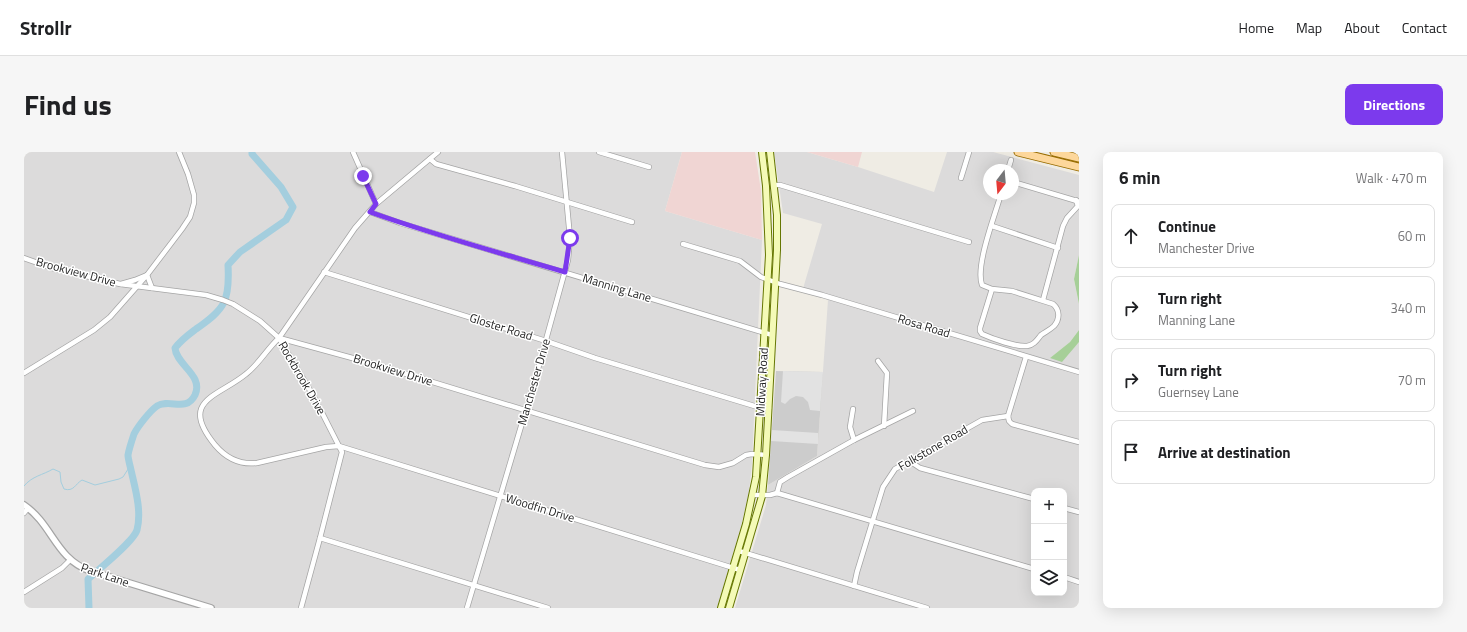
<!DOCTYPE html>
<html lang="en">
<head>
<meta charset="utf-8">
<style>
  body { margin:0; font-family:"Titillium Web",sans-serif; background:#f6f6f6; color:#202124 }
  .controls { position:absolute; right:12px; bottom:12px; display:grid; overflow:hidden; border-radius:8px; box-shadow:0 4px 16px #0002 }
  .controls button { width:36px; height:36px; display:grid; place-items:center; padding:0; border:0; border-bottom:1px solid #e0e0e0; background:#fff; color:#202124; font:20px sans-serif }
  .compass { position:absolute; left:959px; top:12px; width:36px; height:36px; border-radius:50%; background:#fff; box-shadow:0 4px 16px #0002; rotate:196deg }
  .stop { position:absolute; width:12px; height:12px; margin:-9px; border:3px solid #7c3aed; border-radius:50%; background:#fff }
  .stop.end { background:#7c3aed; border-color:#fff; box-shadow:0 1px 4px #0008 }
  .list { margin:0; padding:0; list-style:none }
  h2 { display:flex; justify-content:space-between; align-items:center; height:52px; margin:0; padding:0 16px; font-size:17px }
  h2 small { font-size:13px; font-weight:400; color:#757577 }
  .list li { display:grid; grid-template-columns:26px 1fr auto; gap:12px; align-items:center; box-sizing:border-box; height:64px; margin:0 8px 8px; padding:0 8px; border:1px solid #e0e0e0; border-radius:8px }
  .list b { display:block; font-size:15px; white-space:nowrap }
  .list p { margin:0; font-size:13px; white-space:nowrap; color:#757577 }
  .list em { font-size:13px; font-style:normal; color:#757577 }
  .icon { flex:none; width:22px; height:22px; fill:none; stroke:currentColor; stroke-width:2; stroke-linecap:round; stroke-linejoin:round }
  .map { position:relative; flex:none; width:1055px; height:456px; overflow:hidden; border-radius:8px }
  header { display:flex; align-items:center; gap:24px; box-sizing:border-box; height:56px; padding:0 20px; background:#fff; border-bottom:1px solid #e0e0e0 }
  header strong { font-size:19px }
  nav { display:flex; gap:22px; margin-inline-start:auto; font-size:14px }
  .intro { display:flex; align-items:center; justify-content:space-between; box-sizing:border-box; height:96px; padding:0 24px }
  h1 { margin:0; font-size:28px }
  .button { padding:10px 18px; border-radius:8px; background:#7c3aed; color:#fff; font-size:14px; font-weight:700 }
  main { display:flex; gap:24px; padding:0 24px }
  aside { flex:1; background:#fff; border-radius:8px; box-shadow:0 4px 16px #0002 }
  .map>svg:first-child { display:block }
  .residential { fill:#dcdbdb; fill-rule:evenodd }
  .commercial { fill:#f0d5d3 }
  .religious { fill:#ccc }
  .forest { fill:#a6cf98 }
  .parking { fill:#e2e2e2 }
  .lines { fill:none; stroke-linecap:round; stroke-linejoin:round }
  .stream { stroke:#a4cede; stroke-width:1 }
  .river { stroke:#a4cede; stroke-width:7 }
  .minor-casing { stroke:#a5a5a5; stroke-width:6 }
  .tertiary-casing { stroke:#a5a5a5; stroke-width:8 }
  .secondary-casing { stroke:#667703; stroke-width:8 }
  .primary-casing { stroke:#986c00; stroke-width:9 }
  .minor { stroke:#fff; stroke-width:4.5 }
  .tertiary { stroke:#fff; stroke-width:5.5 }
  .secondary { stroke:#f4fab7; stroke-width:6 }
  .primary { stroke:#fdd79b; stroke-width:7 }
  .route { stroke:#7c3aed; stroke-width:5 }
  .labels { text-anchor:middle; stroke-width:3; stroke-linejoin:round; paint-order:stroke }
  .street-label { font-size:12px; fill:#1e1e1e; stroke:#fff }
</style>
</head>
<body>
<header>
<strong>Strollr</strong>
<nav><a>Home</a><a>Map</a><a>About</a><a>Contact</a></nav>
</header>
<div class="intro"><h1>Find us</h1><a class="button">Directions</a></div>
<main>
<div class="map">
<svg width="1055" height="456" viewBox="0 0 1055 456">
  <rect width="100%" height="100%" fill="#efece4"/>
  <!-- residential -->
  <g class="residential">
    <path d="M0,0H658L641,59L738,88L728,311L725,340L717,374L693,456H0Z"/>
    <path d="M750,0H783L834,15L910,40L923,0H969L1055,23V103L1050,127L1055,152V178L1046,190L1026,206L1052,193L1055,190V456H711L742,353L744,333L793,304L804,148L778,140L798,72L759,61ZM965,18H989V42H965ZM1010,339H1040V441H1010Z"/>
  </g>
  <!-- commercial -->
  <g class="commercial">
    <path d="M658,0H731L737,39L738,88L641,59Z"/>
    <path d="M783,0H838L834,15Z"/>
  </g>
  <!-- religious -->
  <path class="religious" d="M752,219L799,220L793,304L744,333Z"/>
  <!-- forest -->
  <g class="forest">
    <path d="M1055,103V152L1050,127Z"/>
    <path d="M1055,178V190L1038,210L1026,206L1046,190Z"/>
  </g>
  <!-- parking -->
  <g class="parking">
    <path d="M759,219L799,220L796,259L786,258L784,250L779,245L772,244L766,247L761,252L757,250Z"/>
    <path d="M748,278L794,281V292L747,289Z"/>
  </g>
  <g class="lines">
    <!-- stream -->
    <path class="stream" d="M0,334C8,324 19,323 29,317L36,320L37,330L40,337C50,340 51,332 58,328L71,333L95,327L99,325L106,314"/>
    <!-- river -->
    <path class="river" d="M65,456L64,427C74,418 110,389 113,378C118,359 111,336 107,318C106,313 104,307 104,303C105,297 108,288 110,282C114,274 126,259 133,254C146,246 162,261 171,243C180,223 152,213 151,196C157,188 164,183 172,177C201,157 206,149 204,113L216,100L262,68L269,55L257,35L228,2V0"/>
    <defs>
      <g id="minor">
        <path d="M329,0L352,52"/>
        <path d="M414,0L352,52L331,76L255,186C243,197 235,212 222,222C194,245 154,248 191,293C202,306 216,313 233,311L302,295L315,294L716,418"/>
        <path d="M575,0L625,15"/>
        <path d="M406,7L412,12L491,34L608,70"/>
        <path d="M984,18L987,8"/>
        <path d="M937,26L945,0"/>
        <path d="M989,30L1053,49"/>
        <path d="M750,33H756L945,90"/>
        <path d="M346,60L376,71L748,183"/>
        <path d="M968,74L1034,96"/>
        <path d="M659,92L716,109L737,125L756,132L798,143L1055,220"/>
        <path d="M0,106L28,116L96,132L182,143L199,148L209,152L236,169L255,186L343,210L681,313L695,315L709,311L722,303L728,302L742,303"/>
        <path d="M300,120L522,189L571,206L737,256H745"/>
        <path d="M97,132L111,128L123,123L128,136"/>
        <path d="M968,137L956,176V179L958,182C969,187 992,195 1003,194C1010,193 1013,188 1017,183C1021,180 1026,178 1030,174C1036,167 1036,158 1029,152L988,139L968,137L958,133C951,114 971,63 977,42"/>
        <path d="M1019,148L1039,74L1043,66L1054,54L1052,48"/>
        <path d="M255,186L290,245L318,300L296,386L277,456"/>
        <path d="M854,209L863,221L860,274"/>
        <path d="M0,221L70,178L86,165L123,123L158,77L166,65L170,51V43L164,22L155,0"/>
        <path d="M829,257L826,275L830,288"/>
        <path d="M984,264L985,269L988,272L1055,290"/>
        <path d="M984,264L1002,205"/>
        <path d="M887,307L890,312L896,316L1010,347"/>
        <path d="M753,341L1010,417"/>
        <path d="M753,341L756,330L764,325L830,288L889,259"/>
        <path d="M729,343H746L753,341"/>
        <path d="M1040,356L1055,360"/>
        <path d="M0,361L4,356"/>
        <path d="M296,386L524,456"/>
        <path d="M715,399L903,456"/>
        <path d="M1040,425L1055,430"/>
        <path d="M830,434L833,420L859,335L871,317L958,268L984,264"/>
        <path d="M0,440L38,416L46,408"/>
        <path d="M443,456L512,224L544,108L546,86L538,0"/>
      </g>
      <path id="tertiary" d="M0,353C29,373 31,406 66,419L187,456"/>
      <g id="secondary">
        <path d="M697,456L722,372L732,325L745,103L742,34L738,0"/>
        <path d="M705,456L738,344L742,303L753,98V63L746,0"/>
      </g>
      <g id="primary">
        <path d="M994,0L1055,15"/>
        <path d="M1030,0L1055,6"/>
      </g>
    </defs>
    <!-- minor casing -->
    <use href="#minor" class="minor-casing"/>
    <!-- tertiary casing -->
    <use href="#tertiary" class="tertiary-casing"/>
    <!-- secondary casing -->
    <use href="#secondary" class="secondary-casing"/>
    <!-- primary casing -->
    <use href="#primary" class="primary-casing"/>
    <!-- minor -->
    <use href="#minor" class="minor"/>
    <!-- tertiary -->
    <use href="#tertiary" class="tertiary"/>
    <!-- secondary -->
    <use href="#secondary" class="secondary"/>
    <!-- primary -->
    <use href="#primary" class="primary"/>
  </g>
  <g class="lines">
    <!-- route -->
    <path class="route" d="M339,24L352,52L346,60C410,83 476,101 541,120L546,86"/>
  </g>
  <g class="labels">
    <!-- street labels -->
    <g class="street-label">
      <text transform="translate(52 120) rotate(15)" y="4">Brookview Drive</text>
      <text transform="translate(593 136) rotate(17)" y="4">Manning Lane</text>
      <text transform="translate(900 174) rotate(17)" y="4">Rosa Road</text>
      <text transform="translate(477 175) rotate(17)" y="4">Gloster Road</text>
      <text transform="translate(369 218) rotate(17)" y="4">Brookview Drive</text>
      <text transform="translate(278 226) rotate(60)" y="4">Rockbrook Drive</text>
      <text transform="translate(510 230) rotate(-74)" y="4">Manchester Drive</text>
      <text transform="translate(738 230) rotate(-87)" y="4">Midway Road</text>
      <text transform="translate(909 296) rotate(-30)" y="4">Folkstone Road</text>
      <text transform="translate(516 356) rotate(17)" y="4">Woodfin Drive</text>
      <text transform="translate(81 423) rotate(19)" y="4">Park Lane</text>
    </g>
  </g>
</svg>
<div class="controls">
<button>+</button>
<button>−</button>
<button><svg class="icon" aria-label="layers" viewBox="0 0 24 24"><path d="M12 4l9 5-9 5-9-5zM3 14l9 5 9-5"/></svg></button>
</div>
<svg class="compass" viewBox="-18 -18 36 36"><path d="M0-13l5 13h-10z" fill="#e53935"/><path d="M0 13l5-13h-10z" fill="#757577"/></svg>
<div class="stop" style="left:546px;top:86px"></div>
<div class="stop end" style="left:339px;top:24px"></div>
</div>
<aside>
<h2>6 min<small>Walk · 470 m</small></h2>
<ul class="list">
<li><svg class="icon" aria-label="ahead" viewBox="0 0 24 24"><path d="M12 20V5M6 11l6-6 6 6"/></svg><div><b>Continue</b><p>Manchester Drive</p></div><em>60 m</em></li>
<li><svg class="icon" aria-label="right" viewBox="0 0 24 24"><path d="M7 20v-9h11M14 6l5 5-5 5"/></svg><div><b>Turn right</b><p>Manning Lane</p></div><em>340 m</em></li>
<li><svg class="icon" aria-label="right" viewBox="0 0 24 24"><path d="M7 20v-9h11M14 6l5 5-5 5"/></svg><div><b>Turn right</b><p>Guernsey Lane</p></div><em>70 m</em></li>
<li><svg class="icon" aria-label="arrive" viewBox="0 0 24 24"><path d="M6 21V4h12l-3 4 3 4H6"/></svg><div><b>Arrive at destination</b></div></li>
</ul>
</aside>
</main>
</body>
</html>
